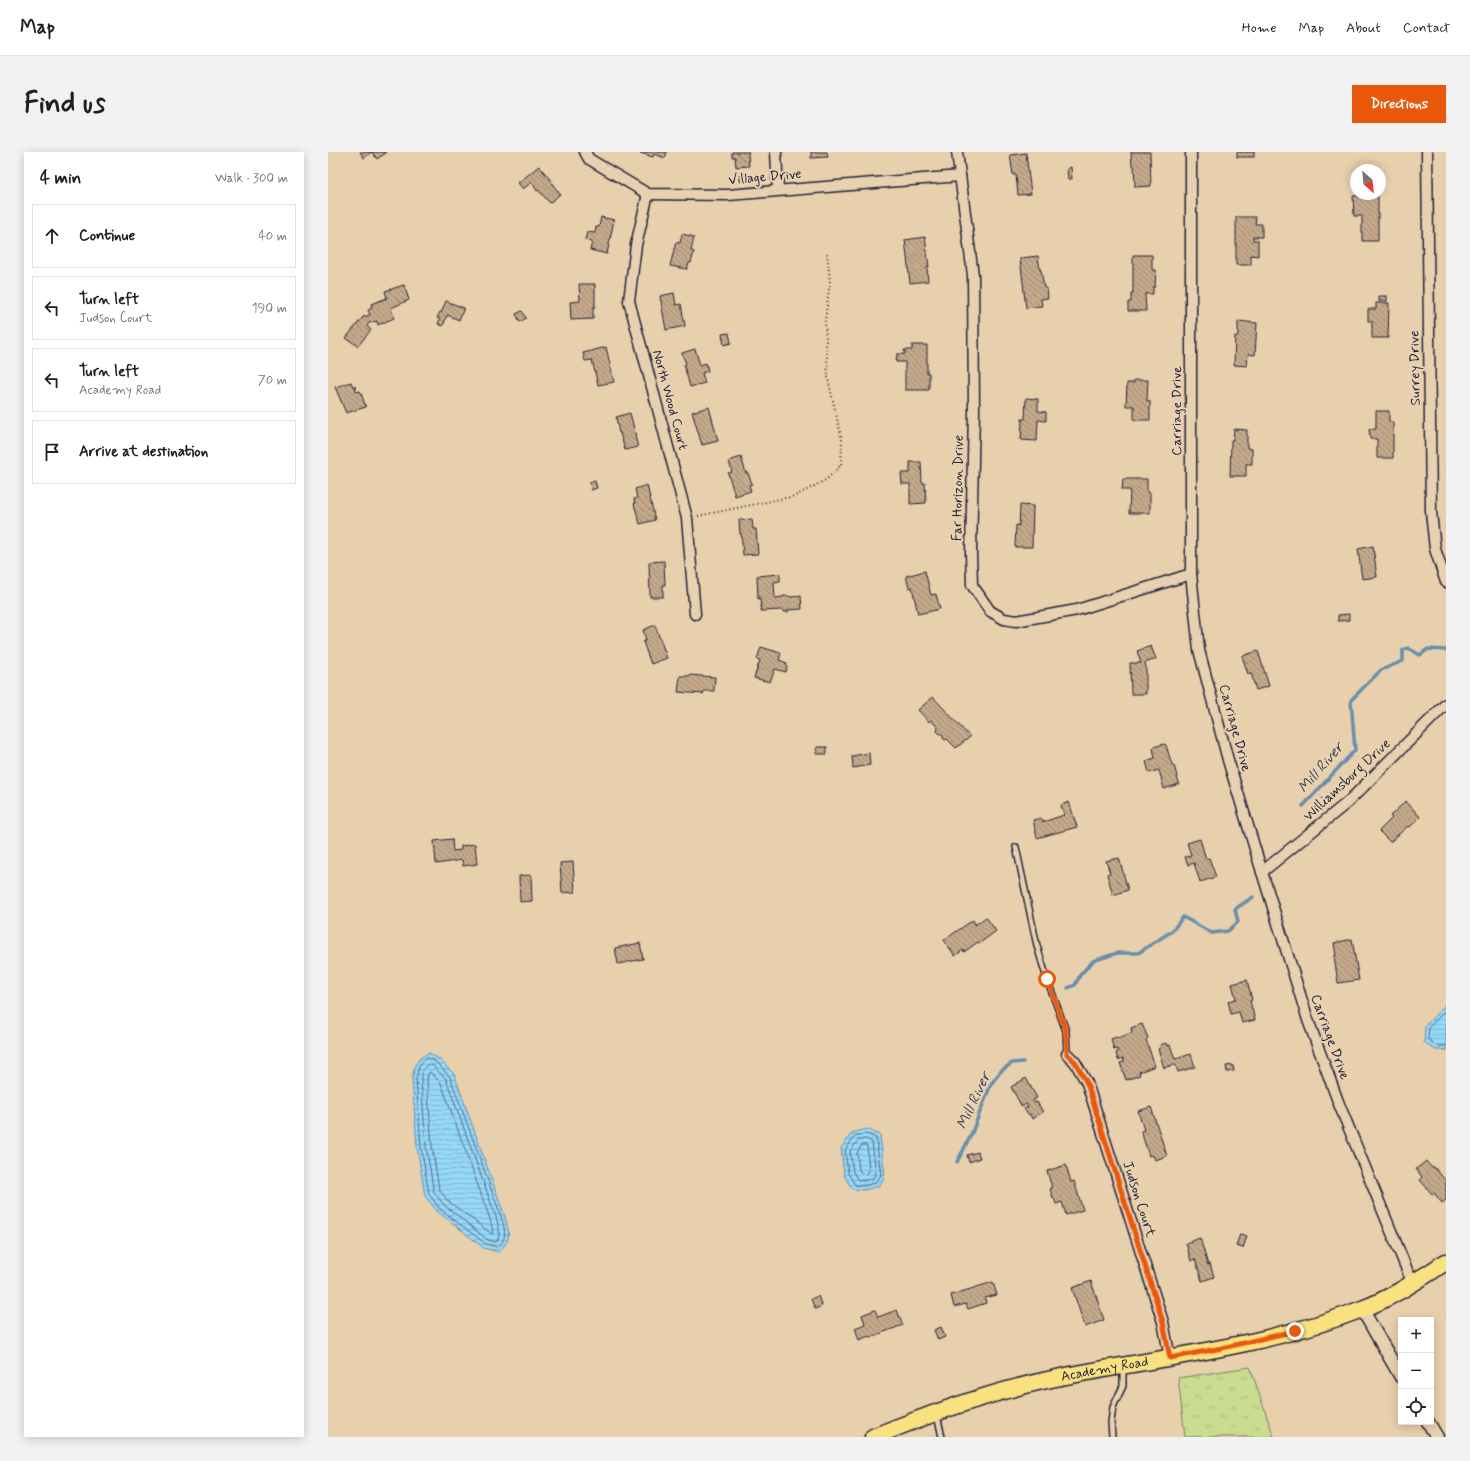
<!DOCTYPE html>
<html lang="en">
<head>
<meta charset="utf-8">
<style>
	body { margin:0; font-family:Mynerve,sans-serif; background:#f2f2f2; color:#202124 }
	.controls { position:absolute; right:12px; bottom:12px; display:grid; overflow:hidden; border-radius:0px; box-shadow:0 2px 10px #0003 }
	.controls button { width:36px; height:36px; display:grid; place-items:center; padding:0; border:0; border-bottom:1px solid #e0e0e0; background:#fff; color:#202124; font:20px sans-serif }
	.compass { position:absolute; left:1022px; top:12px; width:36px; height:36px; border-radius:50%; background:#fff; box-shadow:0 2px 10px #0003; rotate:153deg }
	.stop { position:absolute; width:12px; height:12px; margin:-9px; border:3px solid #ea580c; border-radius:50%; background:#fff }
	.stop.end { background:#ea580c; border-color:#fff; box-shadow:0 1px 4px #0008 }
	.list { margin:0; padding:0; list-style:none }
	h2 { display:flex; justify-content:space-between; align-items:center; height:52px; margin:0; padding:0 16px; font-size:17px }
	h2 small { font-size:13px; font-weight:400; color:#757577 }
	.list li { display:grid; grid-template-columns:26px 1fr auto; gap:12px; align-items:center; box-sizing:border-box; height:64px; margin:0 8px 8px; padding:0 8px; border:1px solid #e0e0e0; border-radius:0px }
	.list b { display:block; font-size:15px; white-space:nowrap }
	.list p { margin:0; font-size:13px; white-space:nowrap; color:#757577 }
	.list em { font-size:13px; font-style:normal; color:#757577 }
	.icon { flex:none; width:22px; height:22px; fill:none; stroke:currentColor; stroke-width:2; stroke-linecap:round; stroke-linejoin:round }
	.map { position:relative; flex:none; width:1118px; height:1285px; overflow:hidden; border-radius:0px }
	header { display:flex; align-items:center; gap:24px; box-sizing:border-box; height:56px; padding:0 20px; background:#fff; border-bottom:1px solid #e0e0e0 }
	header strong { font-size:19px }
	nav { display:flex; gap:22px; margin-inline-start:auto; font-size:14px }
	.intro { display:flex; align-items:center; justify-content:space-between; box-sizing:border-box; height:96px; padding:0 24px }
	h1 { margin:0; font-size:28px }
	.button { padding:10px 18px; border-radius:0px; background:#ea580c; color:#fff; font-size:14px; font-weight:700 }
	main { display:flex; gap:24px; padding:0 24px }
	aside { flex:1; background:#fff; border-radius:0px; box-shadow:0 2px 10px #0003 }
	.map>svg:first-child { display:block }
	.grass { fill:url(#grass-tufts); stroke:#767e65 }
	.water { fill:url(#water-rules); stroke:#688fac }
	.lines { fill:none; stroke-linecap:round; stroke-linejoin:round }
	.shore { stroke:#506b87; stroke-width:1 }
	.stream { stroke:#688fac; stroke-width:3.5 }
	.building { fill:url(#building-back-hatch); stroke:#22223b }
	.service-casing { stroke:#22223b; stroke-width:8 }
	.minor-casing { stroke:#22223b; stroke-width:13 }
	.tertiary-casing { stroke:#22223b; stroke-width:15 }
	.primary-casing { stroke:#22223b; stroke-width:19 }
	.path { stroke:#22223b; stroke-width:2; stroke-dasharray:1 3; stroke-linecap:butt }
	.service { stroke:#e8d1b1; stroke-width:5 }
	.minor { stroke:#e8d1b1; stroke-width:10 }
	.tertiary { stroke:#e8d1b1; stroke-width:12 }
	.primary { stroke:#fae180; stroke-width:16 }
	.route { stroke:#ea580c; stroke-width:5 }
	.labels { text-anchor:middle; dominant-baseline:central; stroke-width:4; stroke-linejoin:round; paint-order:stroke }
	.street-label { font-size:14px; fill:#22223b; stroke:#e8d1b1 }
	.water-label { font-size:15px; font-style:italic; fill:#333d57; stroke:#e8d1b1 }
</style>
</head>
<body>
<header>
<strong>Map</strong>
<nav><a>Home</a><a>Map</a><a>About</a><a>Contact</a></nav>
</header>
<div class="intro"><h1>Find us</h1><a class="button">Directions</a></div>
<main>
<aside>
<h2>4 min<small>Walk · 300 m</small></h2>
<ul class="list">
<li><svg class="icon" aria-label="ahead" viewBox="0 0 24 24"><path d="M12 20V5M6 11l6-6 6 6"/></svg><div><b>Continue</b></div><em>40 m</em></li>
<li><svg class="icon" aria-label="left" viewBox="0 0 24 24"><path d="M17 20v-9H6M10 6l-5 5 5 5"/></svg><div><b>Turn left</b><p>Judson Court</p></div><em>190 m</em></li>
<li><svg class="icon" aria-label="left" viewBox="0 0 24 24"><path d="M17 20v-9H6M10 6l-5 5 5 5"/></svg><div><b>Turn left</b><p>Academy Road</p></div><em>70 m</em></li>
<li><svg class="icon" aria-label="arrive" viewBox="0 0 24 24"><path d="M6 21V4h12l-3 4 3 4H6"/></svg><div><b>Arrive at destination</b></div></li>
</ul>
</aside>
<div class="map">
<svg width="1118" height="1285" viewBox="0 0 1118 1285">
	<defs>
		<pattern id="grass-tufts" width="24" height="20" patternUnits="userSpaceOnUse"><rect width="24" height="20" fill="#cbdb8f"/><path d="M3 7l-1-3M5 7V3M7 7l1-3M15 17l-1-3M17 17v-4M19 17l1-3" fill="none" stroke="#aebc7c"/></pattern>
		<pattern id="water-rules" width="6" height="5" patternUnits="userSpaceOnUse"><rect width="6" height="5" fill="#96d8f8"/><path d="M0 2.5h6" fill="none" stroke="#81b9d6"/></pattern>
		<pattern id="building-back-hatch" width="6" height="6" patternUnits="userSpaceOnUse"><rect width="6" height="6" fill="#c5a98b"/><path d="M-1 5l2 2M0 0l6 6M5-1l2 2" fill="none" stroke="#a08973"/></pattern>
	</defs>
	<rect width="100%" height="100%" fill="#e9d0ad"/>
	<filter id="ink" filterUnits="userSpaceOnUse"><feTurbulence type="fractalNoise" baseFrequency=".025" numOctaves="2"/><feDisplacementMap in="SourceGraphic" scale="8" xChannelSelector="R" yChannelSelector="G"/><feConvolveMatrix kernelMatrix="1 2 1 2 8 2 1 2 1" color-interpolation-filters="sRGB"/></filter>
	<g filter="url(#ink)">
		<polygon class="grass" points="922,1215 946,1285 857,1285 850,1226"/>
		<g class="water">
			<polygon points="1118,852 1118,898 1107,898 1096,890 1097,874"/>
			<path d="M101,901l10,6 15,15 50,140c5,18 9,25 -6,38l-14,-4 -47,-37 -12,-15 -8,-49 -5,-68 3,-14 5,-7z"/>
			<polygon points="539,977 552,983 557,1024 551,1034 536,1038 524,1037 516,1023 513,996 524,981"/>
		</g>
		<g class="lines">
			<g class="shore">
				<polyline points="1118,858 1101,875 1100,887 1108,894 1118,894"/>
				<path d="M100,906l8,4 14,15 51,139c3,12 8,22 -4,31l-11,-3 -46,-35 -11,-15 -8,-47 -5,-68 3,-12 4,-6z"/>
				<path d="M101,912l4,2 13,13 50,138c2,8 6,18 0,25l-8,-2 -44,-35 -10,-13 -8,-46 -5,-67c1,-6 2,-13 8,-15z"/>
				<polygon points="102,920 113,931 162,1067 165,1079 164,1082 120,1049 111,1037 104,994 99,928 100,922"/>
				<polygon points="538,982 548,986 553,1023 548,1030 536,1034 527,1033 520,1021 517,998 527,984"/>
				<polygon points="538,987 544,990 548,1021 545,1026 536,1029 530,1028 525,1020 522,999 530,989"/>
				<polygon points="537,993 539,994 541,1020 535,1023 531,1018 529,1001 533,994"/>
			</g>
			<g class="stream">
				<polyline points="975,654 1027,598 1023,548 1053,518 1075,509 1075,498 1080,496 1092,503 1100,497 1118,498"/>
				<polyline points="740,836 747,833 752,823 765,809 789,801 810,801 844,779 855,765 884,781 900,779 910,770 907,757 925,745"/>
				<polyline points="629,1010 643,983 663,932 673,919 684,911 695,910"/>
			</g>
		</g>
		<g class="building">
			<polygon points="32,0 57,0 58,1 49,7 44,0 36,6"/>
			<polygon points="309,0 339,0 337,6 326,2 325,5"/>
			<polygon points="404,0 421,0 420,2 421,14 408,15 407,5 404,5"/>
			<polygon points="483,0 499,0 500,5 483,6"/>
			<polygon points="803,0 822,0 823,34 807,35 806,13 804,13"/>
			<rect x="909" y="0" width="17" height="5"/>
			<polygon points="698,1 703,42 690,43 688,23 685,23 682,3"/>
			<polygon points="211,14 225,31 225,33 232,42 222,51 210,38 209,39 204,30 195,37 190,31"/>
			<polygon points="743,15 744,27 740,27 739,17"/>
			<polygon points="1050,43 1050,89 1034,89 1034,64 1026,64 1025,44"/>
			<polygon points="273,65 286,68 279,102 262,98 264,90 257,88 259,80 267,81 268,75 271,75"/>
			<polygon points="908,65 928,65 927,72 934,72 934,85 925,85 925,88 930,88 930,104 923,103 923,113 908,113"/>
			<polygon points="354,82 366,85 363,99 366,100 363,111 361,111 359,117 342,114 348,90 352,91"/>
			<polygon points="597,85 601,115 599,115 600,129 582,131 577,88"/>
			<polygon points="805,103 824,103 824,118 828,118 827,135 825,135 825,142 817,142 818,159 800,159 800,150 803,150 803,141 805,141"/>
			<polygon points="710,104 712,118 713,118 716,136 719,136 720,146 713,147 714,154 698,156 692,106"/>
			<polygon points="251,132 267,132 267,155 265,155 265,167 243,168 242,150 252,149"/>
			<polygon points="76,133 81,148 63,156 66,166 50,173 49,169 41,171 39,174 43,178 30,194 18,186 35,165 42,163 40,158 44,156 43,152 59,146 57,139"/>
			<polygon points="346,141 348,153 353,152 357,174 338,178 332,144"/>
			<rect x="1051" y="144" width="8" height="5"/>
			<polygon points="118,149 136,156 131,168 119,163 115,174 110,172 112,167 109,166 112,160 113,161"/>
			<polygon points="1048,151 1061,151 1060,186 1044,186 1044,169 1040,169 1040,157 1048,157"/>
			<polygon points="194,159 198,166 192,170 188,162"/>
			<polygon points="910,169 929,171 927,203 920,202 919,214 906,213 907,184 910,184"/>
			<polygon points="401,181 403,191 396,193 394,182"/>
			<polygon points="584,193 599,193 599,221 601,221 601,238 577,238 577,210 568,210 569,202 577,202 576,198 584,198"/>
			<polygon points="278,195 286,230 270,233 264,208 257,209 255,201"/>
			<polygon points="367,197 372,213 378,211 380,219 374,221 377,231 362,235 356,213 358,212 354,201"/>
			<polygon points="806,228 820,228 819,249 822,249 822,268 806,268 806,254 798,254 799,231 806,231"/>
			<polygon points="23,230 25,235 27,234 28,240 32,239 38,255 18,261 7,235"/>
			<polygon points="698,246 710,247 710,259 718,260 718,269 710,268 709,289 693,288 694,267 697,267"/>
			<polygon points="381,255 390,289 374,293 364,260"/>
			<polygon points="1048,259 1061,259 1061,270 1065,270 1065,306 1049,306 1049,287 1042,287 1041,277 1048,277"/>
			<polygon points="302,261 308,284 307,284 310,295 297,298 292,281 291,281 288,265"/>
			<polygon points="906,277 919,278 919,296 924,297 924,312 918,312 918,324 902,324 903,288 905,288"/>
			<polygon points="413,305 418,321 420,321 424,332 421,333 423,339 407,344 400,321 404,320 401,309"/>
			<polygon points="582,310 593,310 594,331 597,331 598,351 582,352 582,332 574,332 573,321 582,321"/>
			<polygon points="795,327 819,327 819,341 822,341 822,361 801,361 802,338 794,338"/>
			<polygon points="267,329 269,336 263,338 262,330"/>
			<polygon points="319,333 327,368 312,372 306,352 307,352 306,347 309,346 307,337"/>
			<polygon points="692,353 705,354 704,395 687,395 688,373 691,374"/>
			<polygon points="424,367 425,377 428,377 430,402 415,403 413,381 412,382 411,368"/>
			<polygon points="1045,394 1049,425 1034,427 1030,397"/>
			<polygon points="336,409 337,433 335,433 335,445 322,445 321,410"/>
			<polygon points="597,419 603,443 608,442 612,457 590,462 584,435 581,436 578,424"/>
			<polygon points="452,422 452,429 446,430 447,446 455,445 455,444 461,444 462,445 473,444 474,457 460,458 460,460 456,460 454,458 433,459 432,446 430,447 429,424"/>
			<polygon points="1021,462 1021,468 1010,469 1010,463"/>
			<polygon points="327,473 339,506 323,512 315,490 318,488 315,478"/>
			<polygon points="823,494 828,507 817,511 818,515 818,542 803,542 802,511 813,511 809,499"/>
			<polygon points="433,495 453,501 451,508 459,511 458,513 459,514 458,520 447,517 442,530 426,526 432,508 429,507"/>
			<polygon points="930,499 941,534 928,538 923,521 920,522 914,504"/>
			<polygon points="361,523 387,525 386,539 376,539 375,542 350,540 352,524 361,524"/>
			<polygon points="605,545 642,585 628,596 619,587 617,588 614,585 616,584 614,582 612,582 609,579 610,576 603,568 601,570 590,558"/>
			<polygon points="836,592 838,593 844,613 846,613 851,632 836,637 831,618 821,621 818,609 827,606 825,596 826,595"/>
			<polygon points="489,595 499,595 499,602 488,602"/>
			<polygon points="541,601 542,613 525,616 524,604"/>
			<polygon points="1078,649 1092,665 1082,675 1080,674 1062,690 1051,679 1064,666 1062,664"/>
			<polygon points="741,650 749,675 709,686 705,668 713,666 715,670 736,663 733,653"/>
			<polygon points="124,687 125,699 133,698 133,694 147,692 149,712 135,714 134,708 108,712 106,689"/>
			<polygon points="872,687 878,707 881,706 888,725 872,730 866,711 860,713 857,705 863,703 859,691"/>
			<polygon points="791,706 800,738 785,743 779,722 782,721 778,709"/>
			<polygon points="245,710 247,740 234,741 232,711"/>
			<polygon points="203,723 204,749 192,750 191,724"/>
			<polygon points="658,765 668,779 652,791 650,790 636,800 635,798 627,804 616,788 645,768 647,771 647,773"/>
			<polygon points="1024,787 1031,828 1010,831 1006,804 1008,804 1006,791"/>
			<polygon points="312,791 315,807 290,812 287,796"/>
			<polygon points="919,828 924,848 922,849 927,868 915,871 914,871 911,860 903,862 900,849 908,847 904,832"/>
			<polygon points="814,872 820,886 818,888 827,914 811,920 812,923 798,928 792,911 796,910 795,906 790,908 788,901 790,900 789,897 786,898 783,887 789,885 790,886 803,881 804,881 803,876"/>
			<polygon points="838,891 839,894 842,893 847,907 863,902 867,915 850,920 847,912 836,916 830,897 833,895 832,893"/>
			<polygon points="905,913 906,919 899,920 898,914"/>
			<polygon points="698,926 709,946 705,948 707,951 709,950 715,960 704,967 702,962 700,963 696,957 700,955 698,952 694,955 683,935"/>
			<polygon points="823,955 839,1004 827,1008 825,1003 821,1004 813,979 816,978 810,959"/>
			<polygon points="650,1000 652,1006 641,1010 639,1003"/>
			<polygon points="1098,1009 1104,1016 1106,1015 1118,1029 1118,1048 1114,1051 1106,1041 1104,1042 1092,1028 1094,1025 1088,1017"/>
			<polygon points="738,1013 743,1030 746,1029 755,1058 738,1063 734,1050 728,1052 726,1046 725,1046 722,1037 724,1036 719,1019"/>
			<polygon points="912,1082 919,1084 915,1096 908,1094"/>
			<polygon points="872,1086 880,1113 882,1112 886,1125 874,1129 867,1107 863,1109 858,1091"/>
			<polygon points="763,1129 776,1168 757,1175 744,1136"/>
			<polygon points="665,1130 669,1143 657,1146 658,1151 640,1157 638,1152 626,1155 623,1143"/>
			<polygon points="490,1144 494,1154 487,1157 483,1147"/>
			<polygon points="547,1158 550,1165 569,1158 575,1173 543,1185 541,1184 531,1188 527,1176 537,1172 534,1163"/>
			<polygon points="613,1175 617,1185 610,1188 606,1178"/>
		</g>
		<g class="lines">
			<g class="service-casing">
				<g id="service">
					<polyline points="688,695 709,794 719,827 738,879 739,902"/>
					<polyline points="609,1263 614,1285"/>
					<polyline points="784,1285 783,1270 785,1255 795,1234 795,1215"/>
				</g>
			</g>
			<g class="minor-casing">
				<g id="minor">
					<polyline points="257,0 261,7 320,42 400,43 632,24"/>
					<polyline points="448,0 450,38"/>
					<polyline points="629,0 645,123 646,259 643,401 644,433 662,459 676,467 688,469 749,458 863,422"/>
					<polyline points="863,0 863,422 871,498 900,608 934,720 980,868 1011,952 1084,1130"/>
					<polyline points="1099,0 1103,360 1107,397 1118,430"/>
					<polyline points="320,42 308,93 301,149 359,366 367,462"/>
					<polyline points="934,720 1020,650 1118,552"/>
					<polyline points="739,902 747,910 759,931 835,1170 842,1206"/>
				</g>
			</g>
			<g class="tertiary-casing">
				<g id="tertiary">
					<polyline points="1034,1157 1073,1225"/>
					<polyline points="1100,1270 1109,1285"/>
				</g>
			</g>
			<g class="primary-casing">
				<g id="primary">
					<path id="s1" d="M545,1285c61,-25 123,-47 188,-60 101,-20 204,-30 301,-68 30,-11 57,-30 84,-47"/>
				</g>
			</g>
			<polyline class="path" points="370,364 467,344 498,328 513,313 514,288 500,227 497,169 502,129 499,101"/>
			<use href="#service" class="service"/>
			<use href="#minor" class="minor"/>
			<use href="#tertiary" class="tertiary"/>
			<use href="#primary" class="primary"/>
		</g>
	</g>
	<g class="lines" filter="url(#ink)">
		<polyline class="route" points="719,827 738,879 739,902 747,910 759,931 835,1170 842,1206 894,1196 967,1179"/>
	</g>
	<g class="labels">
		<g class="street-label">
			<text transform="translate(437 25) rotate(-5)">Village Drive</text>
			<text transform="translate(1087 216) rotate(-91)">Surrey Drive</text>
			<text transform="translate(342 248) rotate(75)">North Wood Court</text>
			<text transform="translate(849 259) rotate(-90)">Carriage Drive</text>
			<text transform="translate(630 336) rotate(-89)">Far Horizon Drive</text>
			<text transform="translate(907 576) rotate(75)">Carriage Drive</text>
			<text transform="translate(1019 628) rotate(-43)">Williamsburg Drive</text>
			<text transform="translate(1002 885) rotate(70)">Carriage Drive</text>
			<text transform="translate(811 1047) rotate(72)">Judson Court</text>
			<text stroke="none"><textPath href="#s1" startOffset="242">Academy Road</textPath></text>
		</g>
		<g class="water-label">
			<text transform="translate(993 616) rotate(-49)">Mill River</text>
			<text transform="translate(646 949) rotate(-65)">Mill River</text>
		</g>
	</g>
</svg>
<div class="controls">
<button>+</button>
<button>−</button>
<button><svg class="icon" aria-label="locate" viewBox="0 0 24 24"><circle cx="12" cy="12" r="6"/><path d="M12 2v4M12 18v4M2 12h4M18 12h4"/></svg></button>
</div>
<svg class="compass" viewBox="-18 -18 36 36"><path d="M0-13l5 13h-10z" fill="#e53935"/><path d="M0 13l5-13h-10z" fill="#757577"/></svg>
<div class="stop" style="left:719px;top:827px"></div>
<div class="stop end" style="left:967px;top:1179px"></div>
</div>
</main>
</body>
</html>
